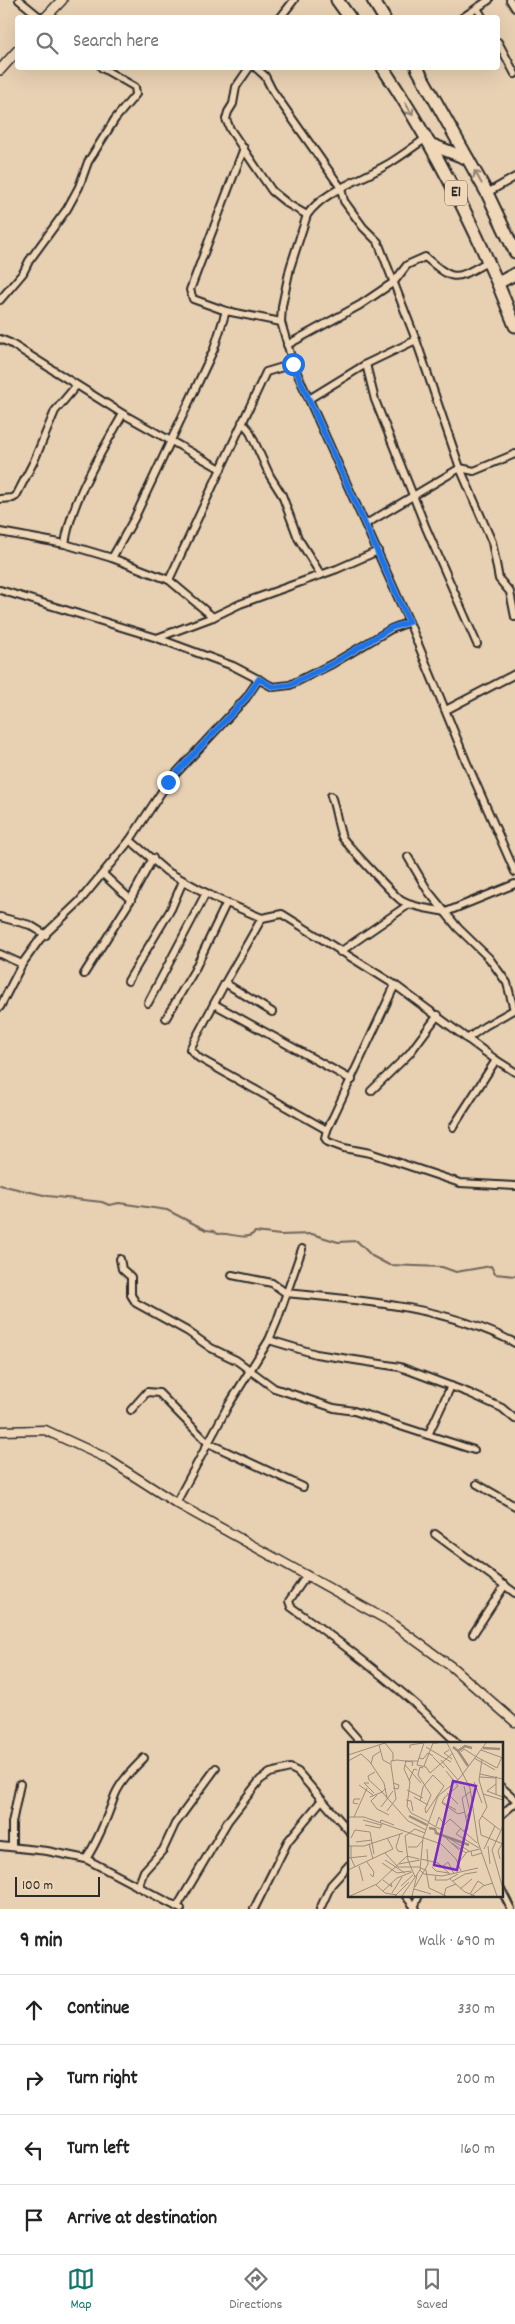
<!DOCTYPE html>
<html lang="en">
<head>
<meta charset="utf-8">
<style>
	body { margin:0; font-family:Dekko,sans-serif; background:#f6f6f6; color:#222 }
	.scale { position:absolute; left:15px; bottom:12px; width:85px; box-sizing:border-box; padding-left:5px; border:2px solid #2b2b2b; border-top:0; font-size:14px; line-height:18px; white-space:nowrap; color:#2b2b2b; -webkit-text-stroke:4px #f0d7b8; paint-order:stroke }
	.stop { position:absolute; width:15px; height:15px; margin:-11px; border:4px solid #1a73e8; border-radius:50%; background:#fff }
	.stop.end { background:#1a73e8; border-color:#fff; box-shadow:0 1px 5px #0008 }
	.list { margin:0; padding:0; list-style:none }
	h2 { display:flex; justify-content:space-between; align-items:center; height:65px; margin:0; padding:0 20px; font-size:21px }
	h2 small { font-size:16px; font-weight:400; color:#767676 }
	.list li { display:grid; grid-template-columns:32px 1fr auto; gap:15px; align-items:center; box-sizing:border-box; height:70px; padding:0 20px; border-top:1px solid #e0e0e0 }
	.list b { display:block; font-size:19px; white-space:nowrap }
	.list em { font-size:16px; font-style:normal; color:#767676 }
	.icon { flex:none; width:28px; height:28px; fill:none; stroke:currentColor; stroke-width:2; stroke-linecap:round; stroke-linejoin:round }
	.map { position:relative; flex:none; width:515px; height:1909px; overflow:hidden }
	.search { position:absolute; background:#fff; box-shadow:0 5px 20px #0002; left:15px; right:15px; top:15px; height:55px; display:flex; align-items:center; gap:12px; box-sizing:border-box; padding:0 18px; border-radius:5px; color:#767676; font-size:19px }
	.sheet { height:345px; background:#fff }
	nav { display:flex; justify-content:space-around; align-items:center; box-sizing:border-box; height:70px; border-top:1px solid #e0e0e0; background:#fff; font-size:14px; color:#767676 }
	nav a { display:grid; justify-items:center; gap:2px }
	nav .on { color:#0f766e }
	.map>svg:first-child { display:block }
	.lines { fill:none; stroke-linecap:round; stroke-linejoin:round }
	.stream { stroke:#6f665c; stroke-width:2 }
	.minor-casing { stroke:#2b2b2b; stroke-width:10 }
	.tertiary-casing { stroke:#2b2b2b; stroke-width:11 }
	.secondary-casing { stroke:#2b2b2b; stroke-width:12 }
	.motorway-casing { stroke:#2b2b2b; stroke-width:15 }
	.minor { stroke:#f0d7b8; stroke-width:6 }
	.tertiary { stroke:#f0d7b8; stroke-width:8 }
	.secondary { stroke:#f0d7b8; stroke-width:9 }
	.motorway { stroke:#f0d7b8; stroke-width:11 }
	.oneway { stroke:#8e8172 }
	.route { stroke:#1a73e8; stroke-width:6 }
	.labels { text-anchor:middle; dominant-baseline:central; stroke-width:5; stroke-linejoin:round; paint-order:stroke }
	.shield { fill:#f0d7b8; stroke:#665f55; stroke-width:1 }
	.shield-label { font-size:15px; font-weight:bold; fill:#2b2b2b }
	.inset-river { fill:none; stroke:#9d8e7d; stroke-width:2.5 }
	.inset-road { fill:none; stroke:#9c8e7c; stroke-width:1 }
	.view { fill:#7b2cbf; fill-opacity:0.15; stroke:#7b2cbf; stroke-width:2.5 }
	.inset-edge { fill:none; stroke:#2b2b2b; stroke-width:2.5 }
</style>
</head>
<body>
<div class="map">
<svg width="515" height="1909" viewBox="0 0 515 1909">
	<rect width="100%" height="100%" fill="#e8d0b2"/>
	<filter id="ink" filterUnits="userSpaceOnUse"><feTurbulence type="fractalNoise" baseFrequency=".02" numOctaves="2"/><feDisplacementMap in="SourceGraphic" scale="10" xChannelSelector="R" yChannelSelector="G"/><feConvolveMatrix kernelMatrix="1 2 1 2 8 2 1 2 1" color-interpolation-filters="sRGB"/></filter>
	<g filter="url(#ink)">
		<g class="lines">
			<path class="stream" d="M0,1185l48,11 54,6 7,3 10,-2 48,7 39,20 8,1 4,3c12,-2 28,8 37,-2l25,3 32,-1 26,8 19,-1 15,15 17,9 53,2 14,5 35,-6 4,8 20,2"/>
			<g class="minor-casing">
				<g id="minor">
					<polyline points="19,0 41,18"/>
					<polyline points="510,0 515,8"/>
					<polyline points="477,8 483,18"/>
					<polyline points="280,18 294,0"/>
					<polyline points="462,18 489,0"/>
					<polyline points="498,42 515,74"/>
					<polyline points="249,68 236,87 233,104 228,112 226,119 230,129 272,191 288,204 307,215"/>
					<polyline points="256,68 265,76 272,90 341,188 344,201 363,227 378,242 416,340 460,468 492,542 499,579 510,592 515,617"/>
					<path d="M426,138c-14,10 -28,21 -43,29 -25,14 -59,24 -76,48l-17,53 -8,38 -1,16 12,42 116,258 57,139 49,111"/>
					<polyline points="244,148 190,290 193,299 226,311 281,322"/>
					<polyline points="487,193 515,177"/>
					<polyline points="0,300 23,273 29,261 67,209 79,187 88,162 115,119 136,94 135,87 102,68"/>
					<polyline points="0,339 10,343 123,414 221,469"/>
					<path d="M287,345l73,-40 34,-23 13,-17 18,-8c31,26 29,23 64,4"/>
					<polyline points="366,364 375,400 426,528 477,644"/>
					<polyline points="309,399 366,364 416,340"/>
					<polyline points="242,422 249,430 270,476 282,495 298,538 321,575"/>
					<polyline points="0,499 13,498 16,496 34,461 55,411 76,386"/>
					<polyline points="366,524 460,468 474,471 515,454"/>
					<polyline points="0,532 65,544 112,558 169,580 213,617"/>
					<path d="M65,544c7,-46 35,-89 58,-130"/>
					<polyline points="112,558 134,519 214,349 226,311"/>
					<polyline points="169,580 266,372 293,364"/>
					<polyline points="0,590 157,638 233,666 273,687 290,685 332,664 391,629 409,622"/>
					<polyline points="157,638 213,617 240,604 337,569 378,551"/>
					<polyline points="446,710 515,674"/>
					<path d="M331,796c5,13 6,28 11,41 2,4 55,62 60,64 12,7 30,8 44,11l69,-28"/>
					<polyline points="130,840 168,782 246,698 259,679"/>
					<polyline points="408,857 428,891 458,928 489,958 507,983 514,1010"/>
					<polyline points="103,874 131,900"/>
					<polyline points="0,917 30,925 46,935"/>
					<polyline points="262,918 225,983 190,1049 199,1058 327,1130"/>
					<polyline points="340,952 408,905"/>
					<polyline points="0,954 22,964"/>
					<polyline points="84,974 127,906 153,858"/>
					<polyline points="128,981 171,909 183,881"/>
					<polyline points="225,983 272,1012"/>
					<polyline points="395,985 327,1130 325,1138 328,1142 344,1148 370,1153 460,1183 515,1186"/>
					<polyline points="148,1003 206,893"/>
					<polyline points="214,1004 352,1080"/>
					<polyline points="0,1007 22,964 40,939 79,902 130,840 166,871 215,898 262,918 282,914 395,985 496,1060 515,1072"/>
					<polyline points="166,1018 194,971 226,904"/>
					<polyline points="467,1039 485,1026 515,1009"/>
					<polyline points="371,1091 409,1054 438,1015"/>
					<polyline points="453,1127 496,1060"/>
					<polyline points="120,1259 122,1269 131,1277 131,1295 136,1303 187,1331 211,1348 236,1360 274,1388 334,1408 354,1411 474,1450"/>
					<path d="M232,1275l40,8 14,10c77,7 161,14 229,50"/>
					<polyline points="269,1340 316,1354 400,1367 469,1393 502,1408 515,1419"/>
					<polyline points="131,1410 147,1392 159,1393 208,1443 303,1487"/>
					<polyline points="428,1435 451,1386"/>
					<polyline points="477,1484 515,1506"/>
					<polyline points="176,1503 228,1406 269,1340 277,1321 302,1249"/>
					<polyline points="435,1534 515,1593"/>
					<path d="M307,1575l-18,26 2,6c58,41 115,85 166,136"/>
					<polyline points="473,1634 505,1585"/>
					<polyline points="345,1725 361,1743"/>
					<polyline points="501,1787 515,1799"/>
					<polyline points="501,1815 515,1803"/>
					<polyline points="0,1846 47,1851 86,1859 181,1909"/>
					<polyline points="12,1846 12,1823 20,1784"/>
					<path d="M86,1859c13,-20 21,-41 29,-64 6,-14 18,-26 29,-37"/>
					<polyline points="138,1887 144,1871 163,1850 175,1824 216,1768"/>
					<polyline points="501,1889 511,1909"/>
					<polyline points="405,1895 416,1909"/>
					<polyline points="177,1907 228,1821 260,1780 270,1773 290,1768 298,1772 349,1831"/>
					<polyline points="414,1908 419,1895"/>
					<polyline points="254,1909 288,1841 321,1801"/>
					<polyline points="320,1909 331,1885 349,1865"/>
				</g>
			</g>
			<g class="tertiary-casing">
				<polyline id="tertiary" points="0,1431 45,1430 104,1457 176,1503 387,1620 452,1667 515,1722"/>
			</g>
			<g class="secondary-casing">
				<g id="secondary">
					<polyline points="45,18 62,0"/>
					<polyline points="0,70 18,50"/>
				</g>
			</g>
			<g class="motorway-casing">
				<g id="motorway">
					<polyline points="337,0 350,18"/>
					<polyline points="373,0 384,18"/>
					<path d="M383,68c53,80 97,168 132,258"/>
					<polyline points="417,68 487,193 515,252"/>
					<polyline points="430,144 468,159"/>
					<polyline points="498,283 515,274"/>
				</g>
			</g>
			<use href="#minor" class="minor"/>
			<use href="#tertiary" class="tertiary"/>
			<use href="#secondary" class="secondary"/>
			<use href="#motorway" class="motorway"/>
		</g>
		<defs><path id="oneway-shaft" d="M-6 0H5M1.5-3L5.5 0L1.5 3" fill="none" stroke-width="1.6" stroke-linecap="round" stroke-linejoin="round" transform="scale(1.25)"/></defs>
		<g class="oneway">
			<use href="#oneway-shaft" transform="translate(409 109) rotate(60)"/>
			<use href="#oneway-shaft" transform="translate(478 177) rotate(-119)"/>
		</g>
	</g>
	<g class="lines" filter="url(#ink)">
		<polyline class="route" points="168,782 246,698 259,679 273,687 290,685 332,664 391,628 409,622 293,364"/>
	</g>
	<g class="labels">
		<rect class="shield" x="445" y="180.5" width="22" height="25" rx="4"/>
		<g class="shield-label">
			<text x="456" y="193">E1</text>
		</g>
	</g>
	<g transform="translate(348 1742)">
		<rect width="155" height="155" fill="#e8d0b2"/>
		<path class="inset-river" d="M105,5l5,4 7,-5 7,2M135,6l17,1M110,9l10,15M61,74l18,9M81,86l6,1 1,4 33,12"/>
		<path class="inset-road" d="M37,1l8,10v8M99,1l23,45 8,54 19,54M31,3l4,15 7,4M78,5l25,15M62,6v-3l13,-2M101,8l-5,3 8,6M133,8l22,8M113,10l3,-3 11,7M0,13l37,-12M127,14l22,12 5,-11M85,15l11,11M71,16l4,1 5,-6 5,3M126,16l21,12M93,18l17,20M0,19l13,-7 9,8 14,21 3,15M57,19h13l-1,4 9,2 4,6 23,-20M58,19l-2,8 6,13 -3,24 4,7 18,9M70,19l6,-18M23,22l2,-8 8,-5M43,23v-4l6,-1 16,2 -1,4M57,23l16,18M76,24l9,-23h5M75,26l-3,-1 -2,8 13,20 -6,14 1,4M27,30l-7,4 1,4 13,12 4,-4M132,32l23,5M85,33l11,11M148,34v19M132,35l16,1M61,39l5,-12 3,1M126,40l8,21M21,41h-5l10,10M148,42l-9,7 16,6M11,43l14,10M116,44l6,26 -4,5M45,46l5,1 1,-4 -6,-2M59,48l16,8M99,51l11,11M135,52l20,6M29,53l-6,6 6,8 12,6M22,55l12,-5 26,29 18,9M66,55l14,8M96,56l14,-12 -12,-15M96,56l-2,5 16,11 7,-2M58,58l5,1 2,10M72,59l3,-14 10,-12M94,60l14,8M10,62l-5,-1 1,-4h6M33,65l12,-16M39,69l9,-12 -5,-34M78,71l18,-27M134,74l18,14M0,75h16l77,27 15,15 5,12M6,75l13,-29M15,78l18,5M32,81l1,-3 13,5M81,81l11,6 10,-10 27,24M17,83l15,3 2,-4M88,84l3,-9 5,7M155,84l-11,24 11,39M113,86l-5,6 23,14M115,89l5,-2 -6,-31 9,-7M52,92l-4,13 2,4 5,1M133,93l-2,-14 8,-14 -8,-27 3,-21M133,93l22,9M3,96l4,-8 15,2 4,22M98,96l13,12M102,97l19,12M8,100l16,-2M104,101l14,10M21,102l4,15M0,104h16l39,-13M3,104v12l4,9M140,104l2,18M60,105h9l6,-7M136,107l11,-23M123,109l1,5 10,-3M37,111l13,14h22M0,116l19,-2M73,117l17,4 12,11M152,117l-2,-8 4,-7M37,118l20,13M19,120l7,10 -1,5 -3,-3M111,120l8,-10 13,-3M34,121l15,10 14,-2M51,122l21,-4M11,124l4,15M84,125l4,4 13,2M94,125l6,-5 6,12M72,126l6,2 3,18 17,8M0,128l45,-21 -6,-11M72,128l4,4 18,2 36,-8M88,134l-1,4h12l11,-6M67,135l-7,-17 -3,-24 10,-7 10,4M102,137l15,13 10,4M35,138l9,7 -1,-4M105,139l12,-7 12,-2M28,143l9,8 12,2M53,144l12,-11M67,145l13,-23 -1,-15M66,147l17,5M112,147l12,-10M35,149l14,-13 15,-6M44,151l10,-16M122,152l8,-13 6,4M2,154l27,-12 30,-28 12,3M47,154l14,-14M54,154l18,-26 3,-32 15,-42 21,-17 27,-36M64,154l5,-21M96,154l2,-8 10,-4M123,154l12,-10 10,-3"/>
		<path class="view" d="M105,39l23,5 -19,84 -23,-5z"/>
		<rect width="155" height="155" class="inset-edge"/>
	</g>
</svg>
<div class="scale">100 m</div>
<div class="stop" style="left:293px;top:364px"></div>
<div class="stop end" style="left:168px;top:782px"></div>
<div class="search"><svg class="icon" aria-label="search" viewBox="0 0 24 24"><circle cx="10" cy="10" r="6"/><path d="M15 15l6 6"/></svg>Search here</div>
</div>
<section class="sheet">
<h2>9 min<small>Walk · 690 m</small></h2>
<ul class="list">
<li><svg class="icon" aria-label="ahead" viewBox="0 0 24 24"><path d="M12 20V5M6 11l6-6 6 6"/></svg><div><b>Continue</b></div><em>330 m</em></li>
<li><svg class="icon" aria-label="right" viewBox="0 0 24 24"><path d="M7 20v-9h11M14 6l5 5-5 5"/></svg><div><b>Turn right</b></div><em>200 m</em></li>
<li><svg class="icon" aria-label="left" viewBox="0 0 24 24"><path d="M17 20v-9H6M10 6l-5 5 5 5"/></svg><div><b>Turn left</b></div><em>160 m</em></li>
<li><svg class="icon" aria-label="arrive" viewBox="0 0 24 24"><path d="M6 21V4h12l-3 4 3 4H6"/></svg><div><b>Arrive at destination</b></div></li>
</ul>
</section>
<nav>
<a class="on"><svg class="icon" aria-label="map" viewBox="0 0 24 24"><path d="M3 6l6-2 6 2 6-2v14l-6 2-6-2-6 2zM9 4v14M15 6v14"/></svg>Map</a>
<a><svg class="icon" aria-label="directions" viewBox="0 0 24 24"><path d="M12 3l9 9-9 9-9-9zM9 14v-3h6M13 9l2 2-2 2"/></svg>Directions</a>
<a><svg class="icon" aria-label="saved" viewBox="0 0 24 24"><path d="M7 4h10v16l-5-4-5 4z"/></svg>Saved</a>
</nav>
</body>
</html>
